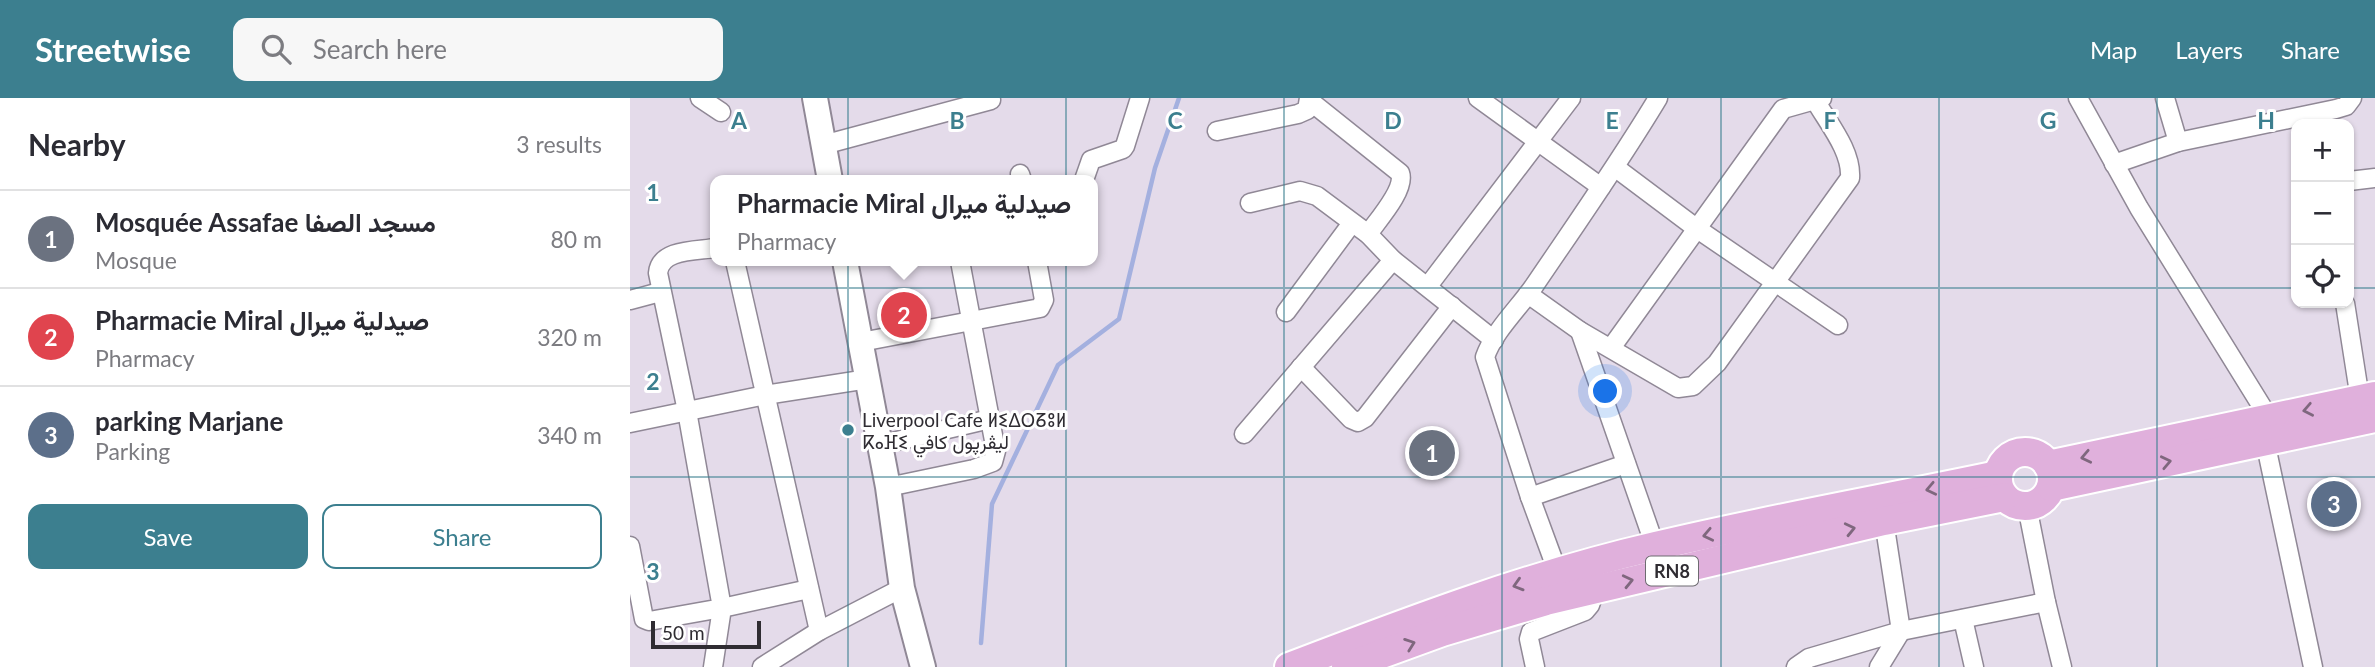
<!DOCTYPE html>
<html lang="en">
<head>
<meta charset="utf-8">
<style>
	body { margin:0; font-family:Lato,Vazirmatn,"Noto Sans Tifinagh",sans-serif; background:#f7f7f7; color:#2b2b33 }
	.controls { position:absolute; right:21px; top:21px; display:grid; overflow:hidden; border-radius:14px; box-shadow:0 2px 5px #0004 }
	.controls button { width:63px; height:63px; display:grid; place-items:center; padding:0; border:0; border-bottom:2px solid #e1e1e2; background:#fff; color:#2b2b33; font:35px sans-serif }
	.scale { position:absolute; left:21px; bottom:18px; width:110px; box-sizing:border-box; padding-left:7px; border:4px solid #2f2c32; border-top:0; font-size:19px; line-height:24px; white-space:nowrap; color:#2f2c32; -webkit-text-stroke:5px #fff; paint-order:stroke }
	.you { position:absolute; left:976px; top:294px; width:24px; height:24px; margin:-18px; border:5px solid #fff; border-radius:50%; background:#1a73e8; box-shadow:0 0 0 10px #1a73e833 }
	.badge { display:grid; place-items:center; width:46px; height:46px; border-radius:50%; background:#3c7f8f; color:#fff; font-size:23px; font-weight:700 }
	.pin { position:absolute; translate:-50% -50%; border:4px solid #fff; box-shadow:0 2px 7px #0006 }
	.popup { position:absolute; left:80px; top:77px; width:388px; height:91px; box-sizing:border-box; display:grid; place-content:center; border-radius:14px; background:#fff; filter:drop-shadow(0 2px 5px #0005); font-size:23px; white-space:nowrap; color:#7c7c81 }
	.popup b { font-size:26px; color:#2b2b33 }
	.popup::after { content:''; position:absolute; left:50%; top:100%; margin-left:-14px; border:14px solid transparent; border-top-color:#fff }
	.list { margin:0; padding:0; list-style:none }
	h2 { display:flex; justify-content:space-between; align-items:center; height:91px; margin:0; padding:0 28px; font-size:30px }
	h2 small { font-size:23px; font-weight:400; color:#7c7c81 }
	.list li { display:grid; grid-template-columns:46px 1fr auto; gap:21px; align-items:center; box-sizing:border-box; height:98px; padding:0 28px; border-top:2px solid #e1e1e2 }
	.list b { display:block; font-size:26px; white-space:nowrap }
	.list p { margin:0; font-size:23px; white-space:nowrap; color:#7c7c81 }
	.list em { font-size:23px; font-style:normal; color:#7c7c81 }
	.actions { display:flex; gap:14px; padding:21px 28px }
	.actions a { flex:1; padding:16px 0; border:2px solid #3c7f8f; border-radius:14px; text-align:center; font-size:24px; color:#3c7f8f }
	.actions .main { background:#3c7f8f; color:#fff }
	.icon { flex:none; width:38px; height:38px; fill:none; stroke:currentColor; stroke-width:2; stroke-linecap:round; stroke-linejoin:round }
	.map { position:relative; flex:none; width:1745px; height:569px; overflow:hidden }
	header { display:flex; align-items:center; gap:42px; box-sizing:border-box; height:98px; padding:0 35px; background:#3c7f8f; color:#fff }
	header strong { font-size:33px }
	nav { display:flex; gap:38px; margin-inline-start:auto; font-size:24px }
	.search { width:490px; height:63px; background:#f7f7f7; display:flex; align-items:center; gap:18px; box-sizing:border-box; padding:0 24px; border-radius:14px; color:#7c7c81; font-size:26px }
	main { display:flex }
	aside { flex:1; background:#fff }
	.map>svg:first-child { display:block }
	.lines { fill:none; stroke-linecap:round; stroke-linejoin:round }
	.stream { stroke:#a4b0df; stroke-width:4.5 }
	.street-casing { stroke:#908896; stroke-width:21 }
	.secondary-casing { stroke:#908896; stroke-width:28 }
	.primary-casing { stroke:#fff; stroke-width:32 }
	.street { stroke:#fff; stroke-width:18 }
	.secondary { stroke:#fff; stroke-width:24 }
	.primary { stroke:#e0b0dc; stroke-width:28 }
	.oneway { stroke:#7f677e }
	.grid { fill:none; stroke:#3c7f8f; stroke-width:2; stroke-opacity:0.55 }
	.poi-dot { fill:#3c7f8f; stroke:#fff; stroke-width:2.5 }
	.labels { text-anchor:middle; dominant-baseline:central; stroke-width:6; stroke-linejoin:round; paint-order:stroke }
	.shield { fill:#fff; stroke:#6d6b70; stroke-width:2 }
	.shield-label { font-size:18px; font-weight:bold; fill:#2f2c32 }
	.poi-label { font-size:19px; fill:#2f2c32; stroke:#fff; text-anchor:start }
	.grid-label { font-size:23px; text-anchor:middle; font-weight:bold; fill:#3c7f8f; stroke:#fff; stroke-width:6; stroke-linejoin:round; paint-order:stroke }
</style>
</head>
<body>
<header>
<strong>Streetwise</strong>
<div class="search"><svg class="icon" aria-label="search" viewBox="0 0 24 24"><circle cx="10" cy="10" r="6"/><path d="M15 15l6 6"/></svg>Search here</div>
<nav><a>Map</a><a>Layers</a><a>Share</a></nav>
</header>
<main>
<aside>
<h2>Nearby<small>3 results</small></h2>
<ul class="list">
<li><span class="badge" style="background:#6b7280">1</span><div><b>Mosquée Assafae مسجد الصفا</b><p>Mosque</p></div><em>80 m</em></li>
<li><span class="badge" style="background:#e0444e">2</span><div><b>Pharmacie Miral صيدلية ميرال</b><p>Pharmacy</p></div><em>320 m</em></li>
<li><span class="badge" style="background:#5c6f8a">3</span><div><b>parking Marjane</b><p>Parking</p></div><em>340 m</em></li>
</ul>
<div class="actions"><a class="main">Save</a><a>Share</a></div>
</aside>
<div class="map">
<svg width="1745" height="569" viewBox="0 0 1745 569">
	<rect width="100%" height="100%" fill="#e4dbea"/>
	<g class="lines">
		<polyline class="stream" points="351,545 362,406 428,267 489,221 525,70 549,0"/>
		<g class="street-casing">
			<g id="street">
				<polyline points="70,0 91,14"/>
				<polyline points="848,0 971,89"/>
				<polyline points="1448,0 1509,110 1639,320"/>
				<polyline points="1535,0 1548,44"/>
				<path d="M680,3l90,72c6,16 -22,47 -32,61"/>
				<polyline points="587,33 668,16 677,12 679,0"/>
				<polyline points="193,47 361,2"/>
				<polyline points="1484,66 1548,44 1706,11 1716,8 1722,0"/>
				<polyline points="986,70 1066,130 1208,227"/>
				<polyline points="390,76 392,82"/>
				<polyline points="454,82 461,62 493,51 495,48 510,0"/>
				<polyline points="1719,83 1745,80"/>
				<polyline points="620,105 670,93 687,98 738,136 763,162 864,242"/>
				<polyline points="105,163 189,533"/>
				<polyline points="798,188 941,0"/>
				<path d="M898,196l52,37 98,57 15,-2 24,-23 133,-185c2,-27 -22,-55 -35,-78"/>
				<polyline points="0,202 30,194"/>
				<polyline points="1715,205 1730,301"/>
				<polyline points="656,214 722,125"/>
				<polyline points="950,233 1025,448"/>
				<polyline points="231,244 410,210 414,202 407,163"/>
				<polyline points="981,250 1153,11 1192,0"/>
				<polyline points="671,269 721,321 728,324 735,320 822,208"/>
				<polyline points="0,325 135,297 238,281"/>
				<polyline points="614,336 763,162"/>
				<polyline points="1635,343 1683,569"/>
				<polyline points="250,347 360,321"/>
				<polyline points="258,389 344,371 363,364 366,353 330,163"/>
				<polyline points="900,399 996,366"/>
				<polyline points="1397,408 1416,504 1432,569"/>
				<path d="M0,448l14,73 5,2 73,-13 -35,-197 -29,-138c2,-24 38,-22 57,-25"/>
				<path d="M928,475l-28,-76 -45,-140c9,-26 33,-48 49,-71 42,-62 85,-123 124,-188"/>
				<polyline points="1333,521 1344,569"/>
				<polyline points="83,569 92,510 179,491"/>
				<polyline points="132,569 189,533 272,490"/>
				<polyline points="905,569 899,541 901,534 955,513 960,507 966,490"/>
				<polyline points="1166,569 1179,560 1271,533 1416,504"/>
				<polyline points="1249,569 1271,533 1254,423"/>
			</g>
		</g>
		<g class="secondary-casing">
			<g id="secondary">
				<polyline points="185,0 200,82"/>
				<polyline points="215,163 258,389 272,490 293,569"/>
			</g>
		</g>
		<g class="primary-casing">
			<g id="primary">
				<circle cx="1395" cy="381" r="27"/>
				<polyline points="1418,367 1745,298"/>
				<polyline points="1421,389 1745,320"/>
				<path d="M659,569c120,-46 241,-92 367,-121 113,-27 228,-47 342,-71"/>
				<polyline points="716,569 812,534 916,503 1254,423 1374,399"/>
			</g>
		</g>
		<use href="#street" class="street"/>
		<use href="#secondary" class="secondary"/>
		<use href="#primary" class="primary"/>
	</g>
	<defs><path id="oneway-chevron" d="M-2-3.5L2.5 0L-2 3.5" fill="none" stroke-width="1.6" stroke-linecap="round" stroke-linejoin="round" transform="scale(1.75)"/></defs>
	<g class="oneway">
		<use href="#oneway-chevron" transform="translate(1678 312) rotate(169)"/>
		<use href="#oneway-chevron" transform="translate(1456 359) rotate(168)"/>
		<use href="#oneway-chevron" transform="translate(1536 364) rotate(-12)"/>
		<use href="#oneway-chevron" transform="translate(1301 391) rotate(168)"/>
		<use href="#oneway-chevron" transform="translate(1220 431) rotate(-13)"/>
		<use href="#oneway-chevron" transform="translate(1078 437) rotate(168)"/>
		<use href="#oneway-chevron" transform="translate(998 483) rotate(-13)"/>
		<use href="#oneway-chevron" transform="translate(888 487) rotate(163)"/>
		<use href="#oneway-chevron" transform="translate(780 546) rotate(-20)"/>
	</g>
	<path class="grid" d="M218,0v569M436,0v569M654,0v569M872,0v569M1091,0v569M1309,0v569M1527,0v569M0,190h1666M1719,190h26M0,379h1745"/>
	<circle class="poi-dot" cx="218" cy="332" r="7"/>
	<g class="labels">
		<rect class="shield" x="1016" y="458.5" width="52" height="29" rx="5"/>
		<g class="shield-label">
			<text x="1042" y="473">RN8</text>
		</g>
		<g class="poi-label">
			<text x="232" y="321">Liverpool Cafe ⵍⵉⵠⵔⵒⵓⵍ<tspan x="232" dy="22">ⴽⴰⴼⵉ ليڤرپول كافي</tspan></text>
		</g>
	</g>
	<g class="grid-label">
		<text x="109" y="31">A</text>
		<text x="327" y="31">B</text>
		<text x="545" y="31">C</text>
		<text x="763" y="31">D</text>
		<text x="982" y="31">E</text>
		<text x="1200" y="31">F</text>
		<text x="1418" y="31">G</text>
		<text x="1636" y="31">H</text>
		<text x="23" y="103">1</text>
		<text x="23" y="292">2</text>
		<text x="23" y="482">3</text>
	</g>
</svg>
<div class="controls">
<button>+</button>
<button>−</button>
<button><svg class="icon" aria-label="locate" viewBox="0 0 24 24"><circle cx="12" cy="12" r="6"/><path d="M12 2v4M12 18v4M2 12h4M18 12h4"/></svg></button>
</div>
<div class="scale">50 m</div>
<div class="you"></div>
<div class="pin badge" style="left:802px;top:355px;background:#6b7280">1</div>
<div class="pin badge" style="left:274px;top:217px;background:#e0444e">2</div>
<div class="popup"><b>Pharmacie Miral صيدلية ميرال</b>Pharmacy</div>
<div class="pin badge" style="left:1704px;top:406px;background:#5c6f8a">3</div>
</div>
</main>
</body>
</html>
